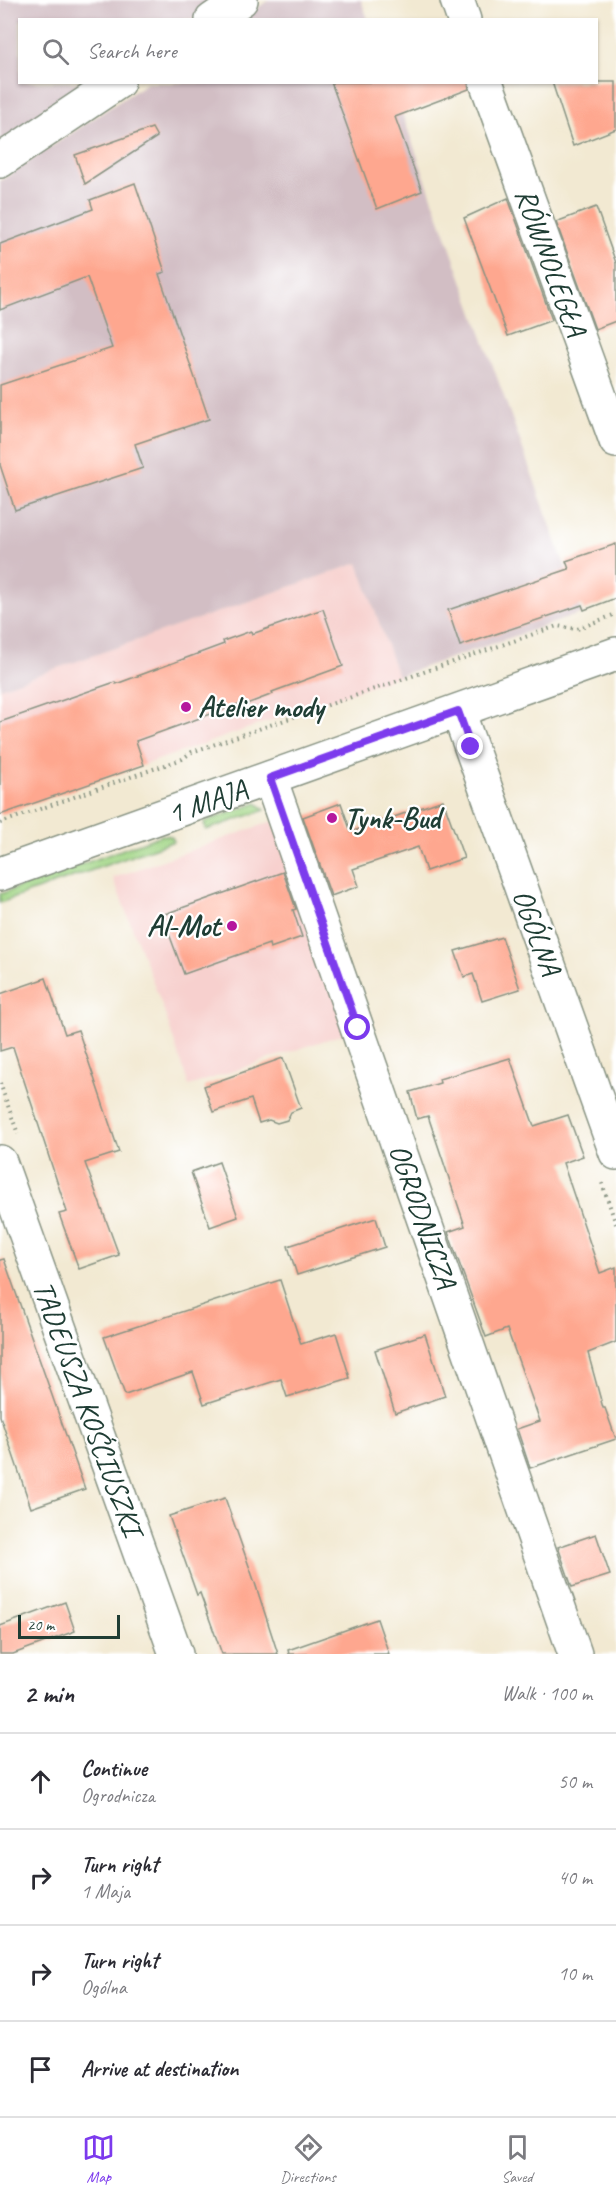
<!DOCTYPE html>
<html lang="en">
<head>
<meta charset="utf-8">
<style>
	body { margin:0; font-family:Caveat,sans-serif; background:#f7f7f7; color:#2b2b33 }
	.scale { position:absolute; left:18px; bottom:15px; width:102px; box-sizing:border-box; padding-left:6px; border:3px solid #1f3d34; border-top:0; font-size:16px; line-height:21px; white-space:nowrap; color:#1f3d34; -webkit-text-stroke:4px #fff; paint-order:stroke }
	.stop { position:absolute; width:18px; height:18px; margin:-14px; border:4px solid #7c3aed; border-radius:50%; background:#fff }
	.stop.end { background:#7c3aed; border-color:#fff; box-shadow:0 2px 6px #0008 }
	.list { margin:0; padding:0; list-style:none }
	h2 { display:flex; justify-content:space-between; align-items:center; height:78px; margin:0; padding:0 24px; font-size:26px }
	h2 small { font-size:20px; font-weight:400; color:#7c7c81 }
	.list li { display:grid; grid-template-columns:39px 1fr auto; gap:18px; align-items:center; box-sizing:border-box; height:96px; padding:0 24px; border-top:2px solid #e1e1e2 }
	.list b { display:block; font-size:22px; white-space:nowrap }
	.list p { margin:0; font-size:20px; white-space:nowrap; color:#7c7c81 }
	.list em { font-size:20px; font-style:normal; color:#7c7c81 }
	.icon { flex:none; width:33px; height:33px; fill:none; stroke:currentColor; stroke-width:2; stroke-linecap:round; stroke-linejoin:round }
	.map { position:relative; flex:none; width:616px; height:1654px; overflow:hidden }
	.search { position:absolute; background:#fff; box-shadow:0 2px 4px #0004; left:18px; right:18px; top:18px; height:66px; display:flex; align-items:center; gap:15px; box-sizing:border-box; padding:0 21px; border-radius:0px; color:#7c7c81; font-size:22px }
	.sheet { height:462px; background:#fff }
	nav { display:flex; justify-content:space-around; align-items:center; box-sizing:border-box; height:84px; border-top:2px solid #e1e1e2; background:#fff; font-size:16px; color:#7c7c81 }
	nav a { display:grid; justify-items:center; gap:3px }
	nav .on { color:#7c3aed }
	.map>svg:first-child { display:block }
	.built { fill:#f7d0ce }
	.industrial { fill:#d2bec4 }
	.green { fill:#a1d585; stroke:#60895c; stroke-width:1.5 }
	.building { fill:#fea78f }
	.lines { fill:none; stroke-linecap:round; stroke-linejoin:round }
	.minor-casing { stroke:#889383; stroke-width:36 }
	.tertiary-casing { stroke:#889383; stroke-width:36 }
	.path { stroke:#889383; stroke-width:4; stroke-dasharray:1.5 4.5; stroke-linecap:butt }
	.minor { stroke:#fff; stroke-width:33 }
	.tertiary { stroke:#fff; stroke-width:33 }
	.route { stroke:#7c3aed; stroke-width:8 }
	.poi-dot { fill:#b5179e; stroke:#fff; stroke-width:2 }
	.labels { text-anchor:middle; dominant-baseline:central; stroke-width:4.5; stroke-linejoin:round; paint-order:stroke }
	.street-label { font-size:30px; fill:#1f3d34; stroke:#fff }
	.poi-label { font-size:30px; font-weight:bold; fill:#1f3d34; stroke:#fff; text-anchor:start }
</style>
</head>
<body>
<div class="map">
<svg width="616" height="1654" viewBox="0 0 616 1654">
	<rect width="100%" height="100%" fill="#fff"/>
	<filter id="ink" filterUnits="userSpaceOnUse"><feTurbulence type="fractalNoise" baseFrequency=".0167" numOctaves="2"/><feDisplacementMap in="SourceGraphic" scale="12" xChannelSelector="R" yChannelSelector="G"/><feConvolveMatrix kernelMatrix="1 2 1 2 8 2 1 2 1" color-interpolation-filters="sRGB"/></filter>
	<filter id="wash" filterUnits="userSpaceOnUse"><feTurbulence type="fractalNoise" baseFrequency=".008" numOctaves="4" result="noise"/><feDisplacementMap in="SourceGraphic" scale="24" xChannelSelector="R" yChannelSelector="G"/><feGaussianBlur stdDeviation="1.35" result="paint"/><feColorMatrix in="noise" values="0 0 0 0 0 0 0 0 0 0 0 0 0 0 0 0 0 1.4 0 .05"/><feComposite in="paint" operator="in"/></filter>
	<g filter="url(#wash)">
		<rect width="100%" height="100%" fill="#f2e9d2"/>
		<g class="built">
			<polygon points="358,563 398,676 0,815 0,726 2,725 0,719 0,688"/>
			<polygon points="273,821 349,1032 189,1086 163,1008 113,878"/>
		</g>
		<g class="industrial">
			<polygon points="0,0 238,0 208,19 20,20 20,82 114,83 0,159"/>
			<polygon points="269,0 361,0 368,19 240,20"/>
			<polygon points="147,83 391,83 582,613 398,676 358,563 0,688 0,181"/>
		</g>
		<g class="green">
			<polygon points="257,803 265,810 206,830 204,822"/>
			<polygon points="162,835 171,836 174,841 0,903 0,894"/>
		</g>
		<g id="blocks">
			<g class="building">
				<polygon points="331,82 468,82 469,89 395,117 422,191 377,209"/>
				<polygon points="552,82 616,82 616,129 573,146"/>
				<polygon points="152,128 157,137 85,184 75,155"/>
				<polygon points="135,183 165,272 159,274 209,419 135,444 143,468 15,510 0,465 0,385 112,348 87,277 0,310 0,244 93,209 90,200"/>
				<polygon points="508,198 552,320 508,336 464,218"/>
				<polygon points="596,207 616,263 616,321 595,329 556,222"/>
				<polygon points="616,544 616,598 584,610 582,605 460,646 448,610 569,569 566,561"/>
				<polygon points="323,609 343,666 272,692 273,694 244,705 244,702 136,741 144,765 0,815 0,722 115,682 116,684 224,644 223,641 251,631 252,634"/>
				<polygon points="443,800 464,858 426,871 418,847 353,869 359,886 331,896 303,817 341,803 351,832"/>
				<polygon points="283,872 296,909 293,910 302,937 270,948 269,944 184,974 162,915"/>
				<polygon points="502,937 520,989 482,1001 473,974 464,977 455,951"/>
				<polygon points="46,978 65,1034 78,1030 119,1152 85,1163 119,1255 79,1269 59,1214 67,1212 13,1047 0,1051 0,994"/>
				<polygon points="283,1058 301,1108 291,1112 287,1120 277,1123 269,1120 259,1123 251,1099 213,1112 204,1086"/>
				<polygon points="510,1058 534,1126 568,1115 583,1156 563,1163 600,1273 616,1267 616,1342 588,1353 603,1408 605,1408 616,1439 530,1468 517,1429 540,1421 507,1329 486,1337 448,1232 465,1226 428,1116 417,1119 410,1092 440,1083 439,1079"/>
				<polygon points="219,1162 238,1217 210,1227 191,1172"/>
				<polygon points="376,1218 385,1247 297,1275 288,1246"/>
				<polygon points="4,1259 85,1489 31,1508 0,1416 0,1260"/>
				<polygon points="280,1280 301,1344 336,1333 350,1378 287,1397 281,1379 204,1404 193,1372 125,1395 104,1337"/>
				<polygon points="425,1334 445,1396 395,1413 375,1350"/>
				<polygon points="225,1498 255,1583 278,1654 222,1654 200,1593 197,1595 169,1516"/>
				<polygon points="596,1534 610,1575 572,1587 558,1547"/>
				<polygon points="65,1602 75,1631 13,1654 0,1654 0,1626"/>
				<polygon points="377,1619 389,1654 289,1654 288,1650"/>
			</g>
		</g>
	</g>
	<g filter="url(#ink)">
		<use href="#blocks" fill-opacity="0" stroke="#889383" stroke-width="1.5"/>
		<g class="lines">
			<g class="minor-casing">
				<g id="minor">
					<polyline points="457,0 464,20"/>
					<polyline points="212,20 241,0"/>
					<polyline points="486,82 616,441"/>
					<polyline points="0,161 118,82"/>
					<polyline points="458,711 616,1153"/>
					<polyline points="270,778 575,1654"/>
					<polyline points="0,1162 176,1654"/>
				</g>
			</g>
			<g class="tertiary-casing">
				<polyline id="tertiary" points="0,874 616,654"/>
			</g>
			<g class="path">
				<polyline points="0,823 182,759 192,752 557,626 577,629 616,614"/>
				<polyline points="0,1083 18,1134"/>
				<polyline points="602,1183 616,1224"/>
			</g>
			<use href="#minor" class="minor"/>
			<use href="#tertiary" class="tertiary"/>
		</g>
	</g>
	<g class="lines" filter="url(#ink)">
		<polyline class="route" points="358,1028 270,778 458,711 471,747"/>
	</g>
	<g class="poi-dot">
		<circle cx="186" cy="707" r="6"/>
		<circle cx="332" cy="818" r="6"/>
		<circle cx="232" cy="926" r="6"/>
	</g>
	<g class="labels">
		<g class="street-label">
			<text transform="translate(551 262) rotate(70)">RÓWNOLEGŁA</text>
			<text transform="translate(207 801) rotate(-19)">1 MAJA</text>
			<text transform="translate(537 932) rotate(70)">OGÓLNA</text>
			<text transform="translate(423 1216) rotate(71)">OGRODNICZA</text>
			<text transform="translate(88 1408) rotate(70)">TADEUSZA KOŚCIUSZKI</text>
		</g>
		<g class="poi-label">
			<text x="198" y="707">Atelier mody</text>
			<text x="344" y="818">Tynk-Bud</text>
			<text x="220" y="926" text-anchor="end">Al-Mot</text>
		</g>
	</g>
</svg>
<div class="scale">20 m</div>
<div class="stop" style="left:358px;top:1028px"></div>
<div class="stop end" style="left:471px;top:747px"></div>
<div class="search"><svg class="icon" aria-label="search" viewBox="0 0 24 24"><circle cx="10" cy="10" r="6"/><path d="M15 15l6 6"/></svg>Search here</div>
</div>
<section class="sheet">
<h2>2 min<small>Walk · 100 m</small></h2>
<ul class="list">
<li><svg class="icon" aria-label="ahead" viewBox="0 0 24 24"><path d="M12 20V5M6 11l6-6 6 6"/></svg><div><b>Continue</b><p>Ogrodnicza</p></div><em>50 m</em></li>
<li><svg class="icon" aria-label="right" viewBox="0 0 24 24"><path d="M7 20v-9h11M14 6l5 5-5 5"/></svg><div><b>Turn right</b><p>1 Maja</p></div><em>40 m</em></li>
<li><svg class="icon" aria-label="right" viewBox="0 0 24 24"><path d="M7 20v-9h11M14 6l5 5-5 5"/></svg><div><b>Turn right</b><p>Ogólna</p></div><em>10 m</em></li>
<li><svg class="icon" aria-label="arrive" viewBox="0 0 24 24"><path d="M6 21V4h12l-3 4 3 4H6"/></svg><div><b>Arrive at destination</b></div></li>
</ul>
</section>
<nav>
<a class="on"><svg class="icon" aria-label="map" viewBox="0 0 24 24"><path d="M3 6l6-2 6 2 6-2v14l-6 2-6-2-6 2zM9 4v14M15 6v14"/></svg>Map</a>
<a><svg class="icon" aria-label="directions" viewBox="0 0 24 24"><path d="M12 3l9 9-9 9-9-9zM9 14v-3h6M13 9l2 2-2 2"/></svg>Directions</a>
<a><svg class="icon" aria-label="saved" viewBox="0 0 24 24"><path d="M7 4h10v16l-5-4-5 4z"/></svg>Saved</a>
</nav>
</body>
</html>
